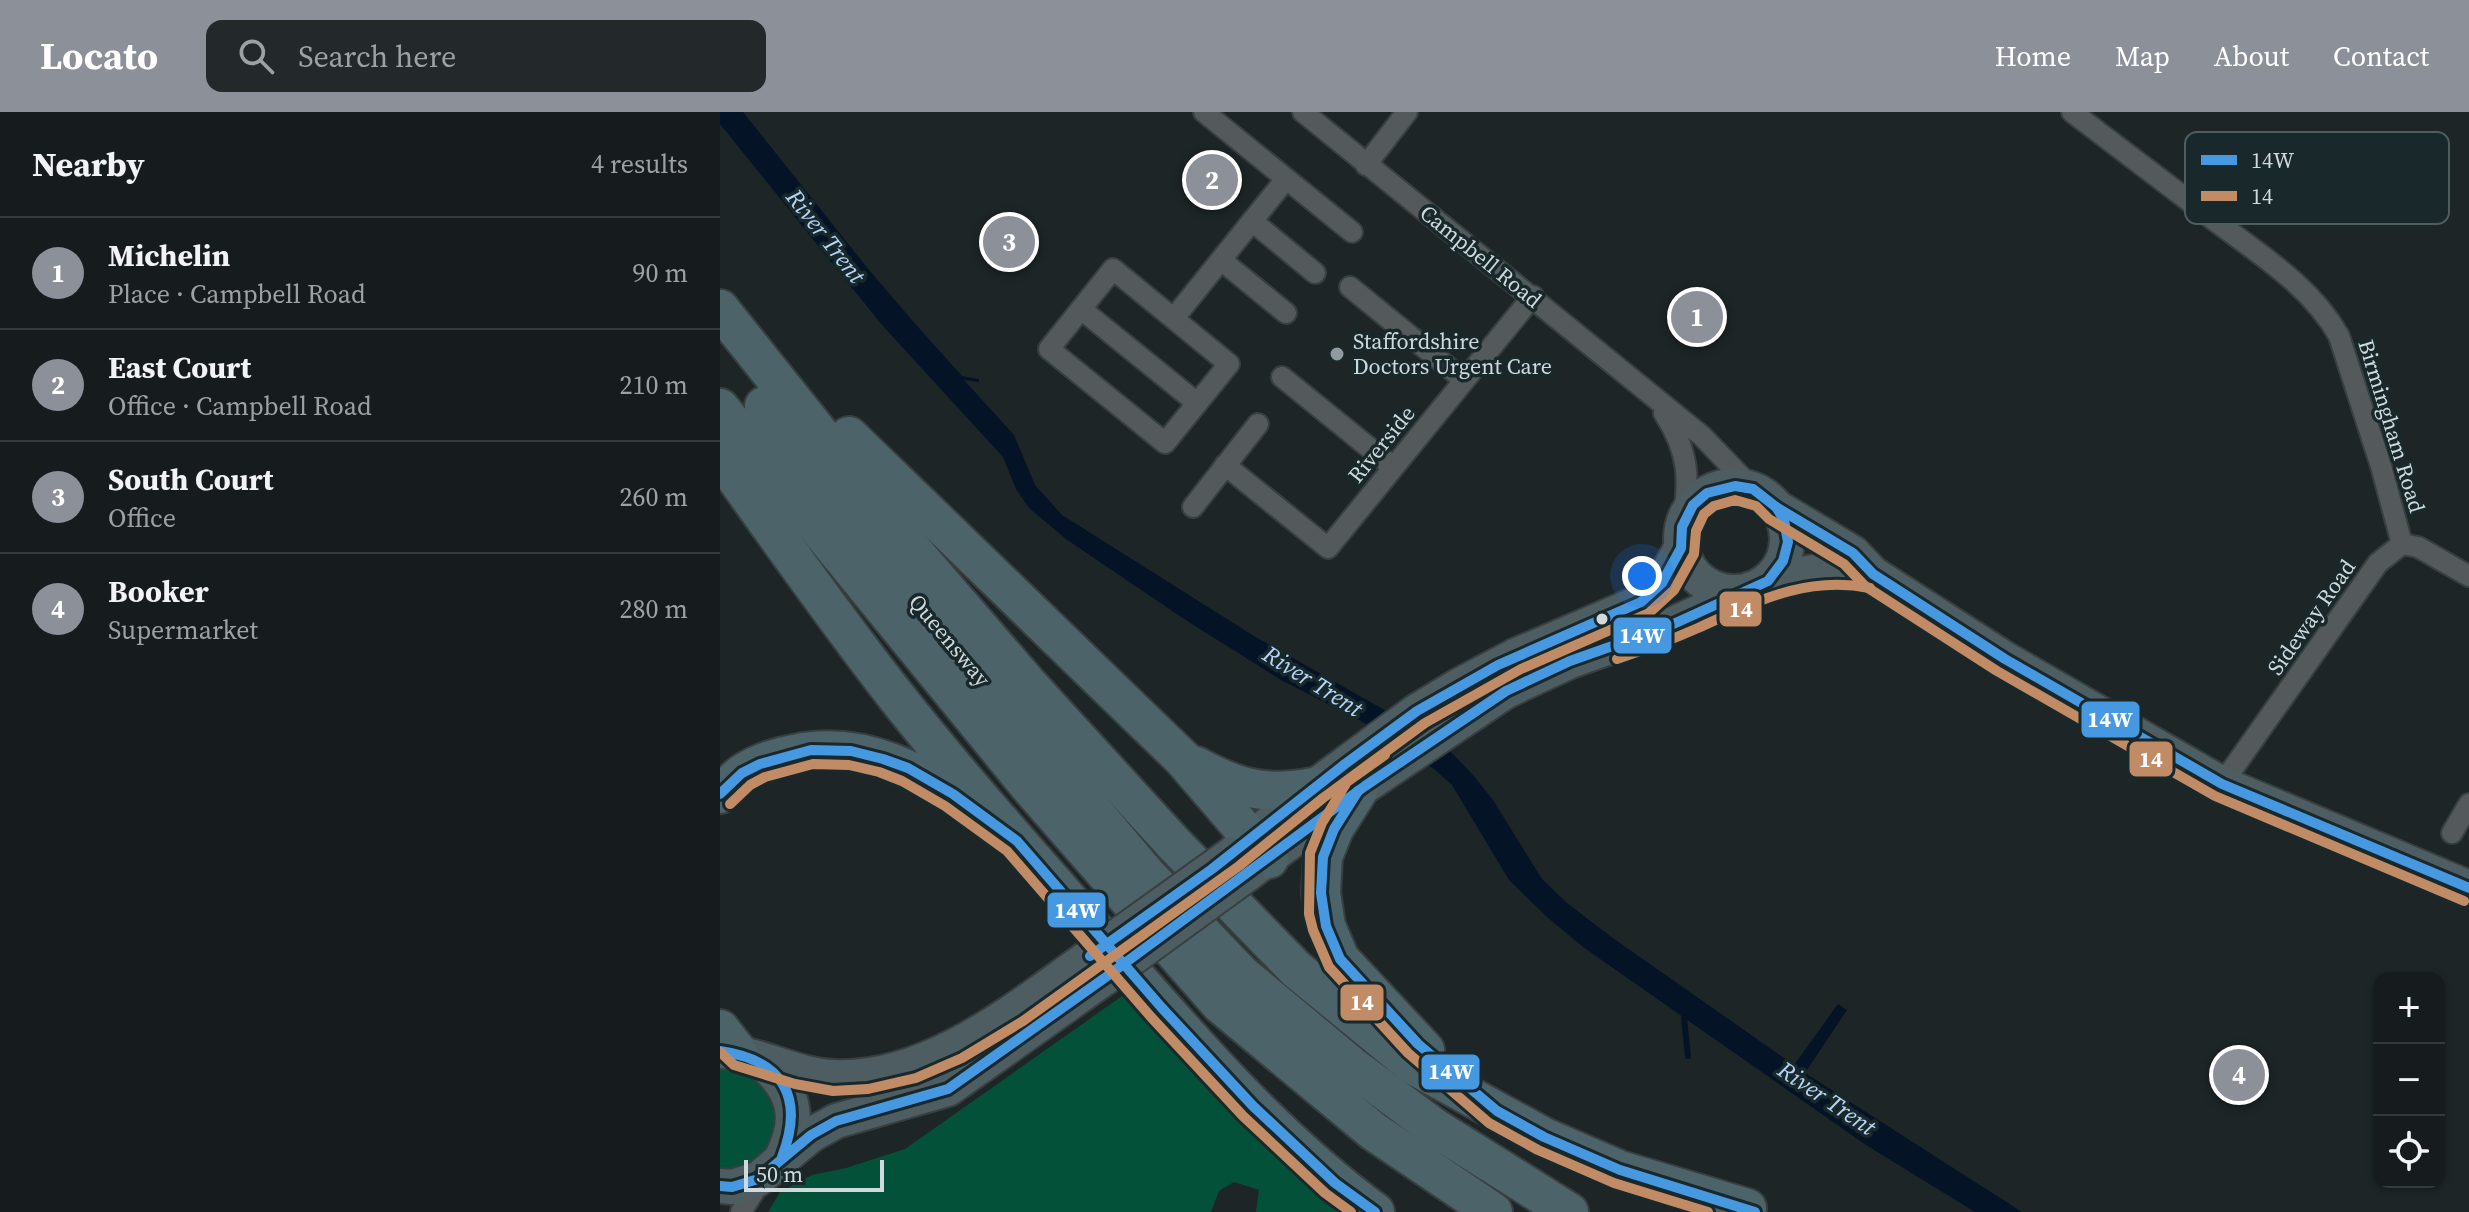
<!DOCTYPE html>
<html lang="en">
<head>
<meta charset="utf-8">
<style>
	body { margin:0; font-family:"Source Serif 4",serif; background:#23292a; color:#f1f3f6 }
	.controls { position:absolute; right:24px; bottom:24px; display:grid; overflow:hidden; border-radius:16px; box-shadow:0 2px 6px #0004 }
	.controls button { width:72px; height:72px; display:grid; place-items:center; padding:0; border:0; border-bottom:2px solid #353a3b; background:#161c1d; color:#f1f3f6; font:40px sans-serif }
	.scale { position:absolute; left:24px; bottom:20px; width:140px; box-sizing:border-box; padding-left:8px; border:4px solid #d0d9db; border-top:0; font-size:22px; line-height:28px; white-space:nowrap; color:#d0d9db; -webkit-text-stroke:6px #19282b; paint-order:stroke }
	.you { position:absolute; left:922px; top:464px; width:28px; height:28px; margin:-20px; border:6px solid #fff; border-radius:50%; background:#1a73e8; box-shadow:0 0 0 12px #1a73e833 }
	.badge { display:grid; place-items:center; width:52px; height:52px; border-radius:50%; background:#8c9099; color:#fff; font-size:26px; font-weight:700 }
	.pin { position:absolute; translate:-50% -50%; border:4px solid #fff; box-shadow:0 2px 8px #0006 }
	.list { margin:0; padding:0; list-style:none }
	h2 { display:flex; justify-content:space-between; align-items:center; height:104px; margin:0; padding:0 32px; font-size:34px }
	h2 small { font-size:26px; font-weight:400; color:#9ea1a4 }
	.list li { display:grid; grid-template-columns:52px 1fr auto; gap:24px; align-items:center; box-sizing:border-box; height:112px; padding:0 32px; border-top:2px solid #353a3b }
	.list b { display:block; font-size:30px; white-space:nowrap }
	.list p { margin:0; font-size:26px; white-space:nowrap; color:#9ea1a4 }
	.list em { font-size:26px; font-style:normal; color:#9ea1a4 }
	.icon { flex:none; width:44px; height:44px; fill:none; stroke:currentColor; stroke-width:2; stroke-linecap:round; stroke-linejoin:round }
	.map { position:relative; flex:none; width:1749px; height:1100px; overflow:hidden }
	header { display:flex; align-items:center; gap:48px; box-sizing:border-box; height:112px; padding:0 40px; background:#8c9099; color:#fff }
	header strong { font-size:38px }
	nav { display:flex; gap:44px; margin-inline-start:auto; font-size:28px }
	.search { width:560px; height:72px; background:#23292a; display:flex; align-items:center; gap:20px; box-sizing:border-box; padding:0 28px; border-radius:16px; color:#9ea1a4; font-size:30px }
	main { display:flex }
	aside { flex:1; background:#161c1d }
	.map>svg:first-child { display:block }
	.green { fill:#04513a }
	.water { fill:#041426 }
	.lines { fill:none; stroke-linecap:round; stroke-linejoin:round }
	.stream { stroke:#041426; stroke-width:6 }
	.street-casing { stroke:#383f40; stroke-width:24 }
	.primary-casing { stroke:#383f40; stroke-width:38 }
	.highway-casing { stroke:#383f40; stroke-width:42 }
	.street { stroke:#545a5b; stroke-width:20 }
	.primary { stroke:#4d5d62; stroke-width:34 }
	.highway { stroke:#4d636a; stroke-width:38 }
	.primary-bridge-casing { stroke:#383f40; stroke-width:38; stroke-linecap:butt }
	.primary-bridge { stroke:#4d5d62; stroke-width:34 }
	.bus-1-casing { stroke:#19282b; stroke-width:16 }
	.bus-2-casing { stroke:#19282b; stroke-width:16 }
	.bus-1 { stroke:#4699e1; stroke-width:10 }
	.bus-2 { stroke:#c18c65; stroke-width:10 }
	.poi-dot { fill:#919a9c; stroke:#19282b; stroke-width:3 }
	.bus-dot { fill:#d0d9db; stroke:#19282b; stroke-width:3 }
	.labels { text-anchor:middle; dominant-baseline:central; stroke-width:7; stroke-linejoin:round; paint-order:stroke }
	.street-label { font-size:22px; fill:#d0d9db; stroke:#19282b }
	.poi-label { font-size:22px; fill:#d0d9db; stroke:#19282b; text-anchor:start }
	.water-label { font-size:24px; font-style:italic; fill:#b6d5f9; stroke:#19282b }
	.key { fill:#19282b; stroke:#505d60; stroke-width:2 }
	.key-label { font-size:22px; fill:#d0d9db }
	.line-badge { stroke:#19282b; stroke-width:3 }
	.badge-label { font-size:22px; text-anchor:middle; font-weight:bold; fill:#fff }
</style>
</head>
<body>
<header>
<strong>Locato</strong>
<div class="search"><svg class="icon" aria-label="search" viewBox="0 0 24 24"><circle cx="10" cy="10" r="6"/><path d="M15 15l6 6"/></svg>Search here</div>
<nav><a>Home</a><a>Map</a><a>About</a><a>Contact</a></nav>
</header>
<main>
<aside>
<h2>Nearby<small>4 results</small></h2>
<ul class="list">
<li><span class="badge">1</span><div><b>Michelin</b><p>Place · Campbell Road</p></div><em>90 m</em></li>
<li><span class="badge">2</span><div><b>East Court</b><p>Office · Campbell Road</p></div><em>210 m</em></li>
<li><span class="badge">3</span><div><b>South Court</b><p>Office</p></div><em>260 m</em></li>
<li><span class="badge">4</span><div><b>Booker</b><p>Supermarket</p></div><em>280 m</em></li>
</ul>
</aside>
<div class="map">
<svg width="1749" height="1100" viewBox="0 0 1749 1100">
	<rect width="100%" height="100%" fill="#1d2527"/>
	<g class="green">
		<polygon points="405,882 621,1100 536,1100 539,1078 514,1070 499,1079 491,1100 48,1100 60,1080 92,1063 126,1056 185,1037"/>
		<polygon points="0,953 32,960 56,990 58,1019 40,1050 0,1061"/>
	</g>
	<polygon class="water" points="0,0 23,0 149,158 198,215 242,264 259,267 259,270 244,268 294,323 315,373 342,403 534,524 661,596 731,640 753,663 773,688 822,767 847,791 890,824 1074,953 1118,892 1127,898 1085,961 1302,1100 1255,1100 1146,1033 863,835 827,805 789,768 732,673 714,657 641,609 561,568 464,507 346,427 309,396 296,377 283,345 162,213 0,12"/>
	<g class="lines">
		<polyline class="stream" points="964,906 968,944"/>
		<g class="street-casing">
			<g id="street">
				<polyline points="484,0 632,120"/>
				<polyline points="583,0 982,324 1033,377"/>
				<path d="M1352,0c47,36 95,72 142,108 45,34 97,66 125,116l42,130 21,78"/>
				<polyline points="646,53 687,0"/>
				<polyline points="532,109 595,161"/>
				<polyline points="501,148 566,201"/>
				<polygon points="393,157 509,252 445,331 329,237"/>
				<polyline points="630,175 744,268"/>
				<polyline points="361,197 477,291"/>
				<polyline points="454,206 566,67"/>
				<polyline points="562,265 673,355"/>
				<path d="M944,301c26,40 26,68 18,114"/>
				<polyline points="505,353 608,436 813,184"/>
				<polyline points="473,395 538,312"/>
				<polyline points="1502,672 1658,451 1682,432 1698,435 1749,464"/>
				<polyline points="1732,721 1749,692"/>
				<polyline points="21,1100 43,1065"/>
			</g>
		</g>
		<g class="primary-casing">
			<g id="primary">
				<circle cx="1014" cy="427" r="53"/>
				<polyline points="1056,395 1133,441 1153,462 1285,547 1502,672 1749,776"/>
				<path d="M1048,469c35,-7 70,-18 105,-7"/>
				<polyline points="511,743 594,675 697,599 740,573 795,544 921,490 942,471 961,436"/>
				<polyline points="526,763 645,674 786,579 850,549 949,514 1023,480"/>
				<path d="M0,939c39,2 74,24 113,26 95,5 184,-69 257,-121"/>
				<path d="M41,949c33,29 41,56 21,96"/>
				<polyline points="0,1074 12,1075 38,1067 91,1023 116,1009 228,977 386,865"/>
			</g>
		</g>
		<g class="highway-casing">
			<g id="highway">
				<polyline points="0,197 189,434 307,571 455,733 576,857 693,953 824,1025 900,1058 1027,1096"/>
				<polyline points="44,294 211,507 426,762 521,862 634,956 715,1016 849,1100"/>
				<polyline points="0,296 309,674 500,892 653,1019 773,1100"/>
				<polyline points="129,324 463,647 549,747"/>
				<path d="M0,344c58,81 114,161 175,239 66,84 138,164 208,244 84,97 168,196 272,273"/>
				<path d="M476,654c42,23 71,30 118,21"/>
				<polyline points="638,679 614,717 603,745 601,781 606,814 620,847 705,938"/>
				<path d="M0,682c7,-7 15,-15 23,-21 15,-10 34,-16 51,-19 68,-15 129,18 182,57"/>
				<polyline points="0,917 18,940"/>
			</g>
		</g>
		<use href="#street" class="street"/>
		<use href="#primary" class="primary"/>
		<use href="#highway" class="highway"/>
		<g class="primary-bridge-casing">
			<g id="primary-bridge">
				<polyline points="370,844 511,743"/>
				<polyline points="386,865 526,763"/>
			</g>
		</g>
		<use href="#primary-bridge" class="primary-bridge"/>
		<g class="bus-1-casing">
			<g id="bus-1">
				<polyline points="1056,395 1133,441 1153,462 1285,547 1502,672 1749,776"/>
				<polyline points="638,679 614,717 603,745 601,781 606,814 620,847 698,932 777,999 824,1025 900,1058 1035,1100"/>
				<polyline points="0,682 22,661 40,652 91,638 131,639 163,647 188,656 233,682 297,729 442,896 533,994 615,1071 655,1100"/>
				<path d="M0,939c63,9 85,46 62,106"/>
				<polyline points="0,1074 12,1075 38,1067 91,1023 116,1009 228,977 386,865 645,674 786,579 850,549 949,514 1048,469 1063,449 1068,430 1064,408 1056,395 1033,377 1015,374 987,381 973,393 962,415 961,436 942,471 921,490 778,553 697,599 625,652 492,757 370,844"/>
			</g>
		</g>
		<g class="bus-2-casing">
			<g id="bus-2">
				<path d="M897,547c27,-9 54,-19 81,-31 58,-26 107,-53 172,-40"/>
				<polyline points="665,643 627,670 602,711 590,741 589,802 593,818 609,855 688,941 769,1011 818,1038 894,1071 988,1100"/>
				<polyline points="10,692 30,673 45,665 93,652 129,653 159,660 182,669 225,694 287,739 431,905 523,1004 605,1081 631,1100"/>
				<polyline points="0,940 14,953 75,972 113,979 148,977 196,966 242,946 303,909 519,754 603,686 705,611 801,557 929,501 954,478 974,442 976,419 984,402 994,394 1015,388 1036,394 1049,407 1124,452 1145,474 1277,559 1495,684 1744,789"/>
			</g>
		</g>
		<use href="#bus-1" class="bus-1"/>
		<use href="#bus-2" class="bus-2"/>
	</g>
	<circle class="poi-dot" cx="617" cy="242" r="8"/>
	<circle class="bus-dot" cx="882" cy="507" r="7"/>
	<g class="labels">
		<g class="street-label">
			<text transform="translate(761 144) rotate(39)">Campbell Road</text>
			<text transform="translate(1672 314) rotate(73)">Birmingham Road</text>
			<text transform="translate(661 332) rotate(-51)">Riverside</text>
			<text transform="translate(1591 505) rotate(-55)">Sideway Road</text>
			<text transform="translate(230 528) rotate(50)">Queensway</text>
		</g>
		<g class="poi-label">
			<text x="633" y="229">Staffordshire<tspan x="633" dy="25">Doctors Urgent Care</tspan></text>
		</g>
		<g class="water-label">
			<text transform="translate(106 124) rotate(52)">River Trent</text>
			<text transform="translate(593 569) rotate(32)">River Trent</text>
			<text transform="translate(1107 986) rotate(34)">River Trent</text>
		</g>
	</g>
	<rect x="1465" y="20" width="264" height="92" rx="12" class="key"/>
	<rect x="1481" y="43" width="36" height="10" fill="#4699e1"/>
	<rect x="1481" y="79" width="36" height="10" fill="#c18c65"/>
	<g class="key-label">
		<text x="1531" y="56">14W</text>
		<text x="1531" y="92">14</text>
	</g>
	<g class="line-badge">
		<rect x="998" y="478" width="45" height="38" rx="8" fill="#c18c65"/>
		<rect x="892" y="504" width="61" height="39" rx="8" fill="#4699e1"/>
		<rect x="1360" y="588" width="61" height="39" rx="8" fill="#4699e1"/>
		<rect x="1408" y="628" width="46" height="38" rx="8" fill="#c18c65"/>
		<rect x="326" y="779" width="61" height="38" rx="8" fill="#4699e1"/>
		<rect x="619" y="871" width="46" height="39" rx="8" fill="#c18c65"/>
		<rect x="700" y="941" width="61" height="38" rx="8" fill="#4699e1"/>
	</g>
	<g class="badge-label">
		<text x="1021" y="505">14</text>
		<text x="922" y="531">14W</text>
		<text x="1390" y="615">14W</text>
		<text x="1431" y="655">14</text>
		<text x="357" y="806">14W</text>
		<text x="642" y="898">14</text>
		<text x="731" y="967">14W</text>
	</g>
</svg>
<div class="controls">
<button>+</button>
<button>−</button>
<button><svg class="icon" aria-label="locate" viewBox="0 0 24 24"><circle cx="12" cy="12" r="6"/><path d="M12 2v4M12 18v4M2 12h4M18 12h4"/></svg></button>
</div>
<div class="scale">50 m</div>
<div class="you"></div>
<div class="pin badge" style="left:977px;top:205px">1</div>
<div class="pin badge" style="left:492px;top:68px">2</div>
<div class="pin badge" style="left:289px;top:130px">3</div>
<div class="pin badge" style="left:1519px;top:963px">4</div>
</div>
</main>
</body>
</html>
